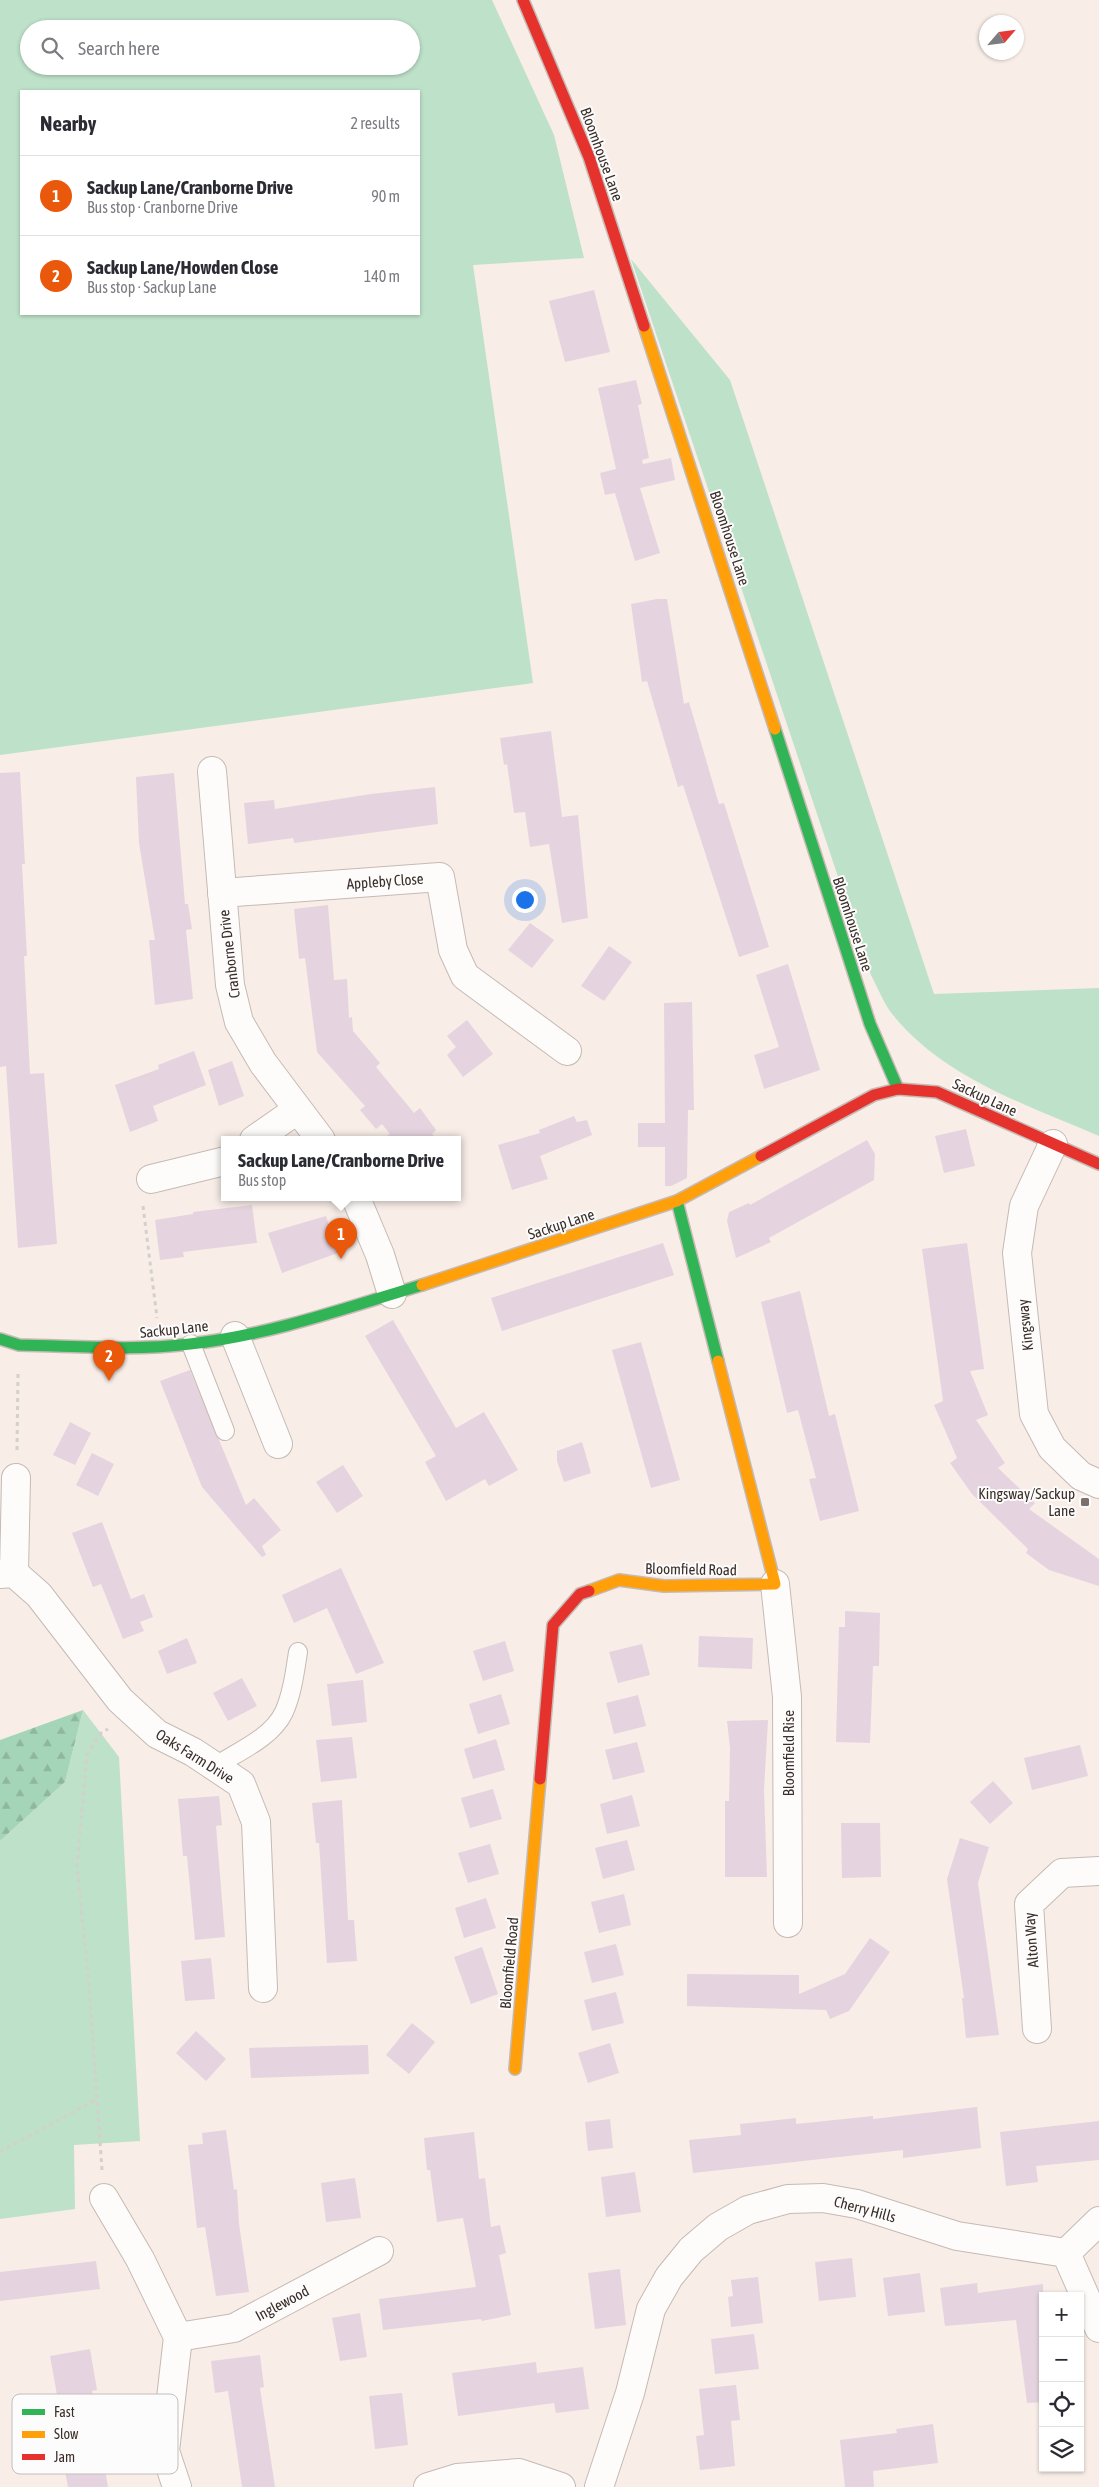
<!DOCTYPE html>
<html lang="en">
<head>
<meta charset="utf-8">
<style>
	body { margin:0; font-family:"Asap Condensed",sans-serif; background:#f2f2f3; color:#2b2b33 }
	.controls { position:absolute; right:15px; bottom:15px; display:grid; overflow:hidden; border-radius:0px; box-shadow:0 1px 4px #0004 }
	.controls button { width:45px; height:45px; display:grid; place-items:center; padding:0; border:0; border-bottom:1px solid #e1e1e2; background:#fff; color:#2b2b33; font:25px sans-serif }
	.compass { position:absolute; left:979px; top:15px; width:45px; height:45px; border-radius:50%; background:#fff; box-shadow:0 1px 4px #0004; rotate:62deg }
	.you { position:absolute; left:524px; top:899px; width:18px; height:18px; margin:-12px; border:4px solid #fff; border-radius:50%; background:#1a73e8; box-shadow:0 0 0 8px #1a73e833 }
	.badge { display:grid; place-items:center; width:32px; height:32px; border-radius:50%; background:#ea580c; color:#fff; font-size:16px; font-weight:700 }
	.pin { position:absolute; translate:-50% -41px; filter:drop-shadow(0 1px 2px #0008) }
	.pin::after { content:''; position:absolute; top:26px; width:18px; height:15px; background:inherit; clip-path:polygon(0 0,100% 0,50% 100%) }
	.popup { position:absolute; left:221px; top:1136px; width:240px; height:65px; box-sizing:border-box; display:grid; place-content:center; border-radius:0px; background:#fff; filter:drop-shadow(0 1px 4px #0005); font-size:16px; white-space:nowrap; color:#7c7c81 }
	.popup b { font-size:19px; color:#2b2b33 }
	.popup::after { content:''; position:absolute; left:50%; top:100%; margin-left:-10px; border:10px solid transparent; border-top-color:#fff }
	.list { margin:0; padding:0; list-style:none }
	h2 { display:flex; justify-content:space-between; align-items:center; height:65px; margin:0; padding:0 20px; font-size:21px }
	h2 small { font-size:16px; font-weight:400; color:#7c7c81 }
	.list li { display:grid; grid-template-columns:32px 1fr auto; gap:15px; align-items:center; box-sizing:border-box; height:80px; padding:0 20px; border-top:1px solid #e1e1e2 }
	.list b { display:block; font-size:19px; white-space:nowrap }
	.list p { margin:0; font-size:16px; white-space:nowrap; color:#7c7c81 }
	.list em { font-size:16px; font-style:normal; color:#7c7c81 }
	.icon { flex:none; width:28px; height:28px; fill:none; stroke:currentColor; stroke-width:2; stroke-linecap:round; stroke-linejoin:round }
	.map { position:relative; flex:none; width:1099px; height:2487px; overflow:hidden }
	.search { position:absolute; background:#fff; box-shadow:0 1px 4px #0004; left:20px; top:20px; width:400px; height:55px; display:flex; align-items:center; gap:12px; box-sizing:border-box; padding:0 18px; border-radius:28px; color:#7c7c81; font-size:19px }
	.panel { position:absolute; background:#fff; box-shadow:0 1px 4px #0004; left:20px; top:90px; width:400px; height:225px; border-radius:0px }
	.map>svg:first-child { display:block }
	.green { fill:#bee1c9; fill-rule:evenodd }
	.forest { fill:url(#forest-firs) }
	.building { fill:#e5d4df }
	.lines { fill:none; stroke-linecap:round; stroke-linejoin:round }
	.lane-casing { stroke:#c5bab4; stroke-width:20 }
	.street-casing { stroke:#c5bab4; stroke-width:30 }
	.fast-casing { stroke:#c5bab4; stroke-width:14 }
	.slow-casing { stroke:#c5bab4; stroke-width:14 }
	.jam-casing { stroke:#c5bab4; stroke-width:14 }
	.path { stroke:#d4d0cc; stroke-width:3; stroke-dasharray:4 4; stroke-linecap:butt }
	.lane { stroke:#fefcfb; stroke-width:18 }
	.street { stroke:#fefcfb; stroke-width:28 }
	.fast { stroke:#30b455; stroke-width:11 }
	.slow { stroke:#ff9f0a; stroke-width:11 }
	.jam { stroke:#e5322d; stroke-width:11 }
	.poi-dot { fill:#7d716b; stroke:#fcfcfc; stroke-width:2 }
	.labels { text-anchor:middle; dominant-baseline:central; stroke-width:4; stroke-linejoin:round; paint-order:stroke }
	.street-label { font-size:15px; fill:#3b2e28; stroke:#fcfcfc }
	.poi-label { font-size:15px; fill:#3b2e28; stroke:#fcfcfc; text-anchor:end }
	.key { fill:#fcfcfc; stroke:#c2bebc; stroke-width:1 }
	.key-label { font-size:14px; fill:#3b2e28 }
</style>
</head>
<body>
<div class="map">
<svg width="1099" height="2487" viewBox="0 0 1099 2487">
	<defs>
		<pattern id="forest-firs" width="22" height="20" patternUnits="userSpaceOnUse" patternTransform="scale(1.25)"><rect width="22" height="20" fill="#a5d5b8"/><path d="M5 1l3.5 6h-7zM16 11l3.5 6h-7z" fill="#8fb79e"/></pattern>
	</defs>
	<rect width="100%" height="100%" fill="#f8ede7"/>
	<g class="green">
		<path d="M0,0h492l62,135 30,123 -111,7 60,418 -533,72zM29,29h382v37h-382zM419,91v223h-398v-223z"/>
		<path d="M631,259l99,121 204,614 165,-6v148c-72,-31 -155,-58 -206,-121 -9,-11 -15,-27 -22,-40z"/>
		<polygon points="83,1710 119,1757 140,2141 74,2145 75,2209 0,2219 0,1841 65,1782"/>
	</g>
	<polygon class="forest" points="83,1710 65,1782 0,1841 0,1740"/>
	<g class="building">
		<polygon points="594,290 610,352 565,362 549,301"/>
		<polygon points="636,380 642,404 638,405 649,458 642,460 643,464 671,458 675,480 640,488 660,553 635,561 615,493 605,495 600,473 616,469 598,388"/>
		<polygon points="657,599 667,599 684,704 689,702 719,804 724,803 769,947 739,957 683,785 678,787 647,681 642,682 631,604"/>
		<polygon points="551,731 562,817 578,815 588,918 562,923 549,844 530,847 525,812 514,813 507,764 504,765 500,738"/>
		<polygon points="20,772 25,864 22,864 27,956 24,956 30,1074 44,1073 57,1244 18,1248 6,1066 0,1067 0,773"/>
		<polygon points="174,773 185,904 188,904 192,929 186,930 193,999 155,1005 149,940 155,940 139,843 136,777"/>
		<polygon points="435,787 438,824 294,843 293,838 248,844 244,803 274,800 275,809 371,794"/>
		<polygon points="328,905 334,980 347,979 349,1018 352,1017 353,1031 380,1063 376,1067 414,1113 420,1108 436,1130 432,1134 437,1140 382,1140 390,1134 382,1124 376,1129 360,1110 365,1106 317,1052 305,958 299,959 294,909"/>
		<polygon points="530,923 554,940 532,968 508,950"/>
		<polygon points="609,946 632,962 604,1001 581,986"/>
		<polygon points="788,964 820,1070 764,1089 754,1055 779,1047 756,975"/>
		<polygon points="692,1002 694,1110 688,1110 687,1178 671,1186 665,1186 665,1147 638,1147 638,1123 665,1123 664,1003"/>
		<polygon points="467,1020 493,1054 463,1077 447,1055 456,1047 447,1036"/>
		<polygon points="194,1051 206,1085 153,1106 158,1121 130,1132 115,1085 159,1069 158,1065"/>
		<polygon points="232,1061 244,1096 219,1106 208,1070"/>
		<polygon points="574,1116 577,1122 587,1120 592,1135 540,1156 548,1179 512,1190 498,1145 540,1133 539,1130"/>
		<polygon points="966,1129 975,1166 944,1173 935,1136"/>
		<polygon points="867,1140 875,1154 874,1180 769,1238 771,1242 736,1258 727,1221 729,1212 749,1203 750,1205"/>
		<polygon points="252,1205 257,1243 183,1252 184,1257 160,1260 155,1220 193,1214 193,1212"/>
		<polygon points="326,1216 338,1253 282,1273 268,1233"/>
		<polygon points="663,1243 674,1275 502,1331 491,1298"/>
		<polygon points="967,1243 984,1369 970,1371 988,1415 976,1420 1005,1463 998,1468 1035,1503 1029,1509 1099,1559 1099,1586 1049,1570 1026,1553 1028,1549 972,1494 950,1463 957,1458 934,1405 943,1401 922,1249"/>
		<polygon points="800,1291 829,1416 835,1414 859,1511 820,1521 809,1479 816,1478 798,1410 787,1413 761,1302"/>
		<polygon points="393,1320 456,1428 484,1412 518,1470 489,1486 485,1479 446,1501 425,1462 436,1456 365,1336"/>
		<polygon points="641,1342 680,1480 651,1488 612,1350"/>
		<polygon points="190,1370 246,1505 254,1498 281,1530 262,1546 266,1555 262,1557 202,1487 160,1381"/>
		<polygon points="70,1422 91,1433 75,1465 53,1455"/>
		<polygon points="582,1442 591,1473 564,1482 557,1461 557,1451"/>
		<polygon points="92,1453 114,1464 98,1496 76,1485"/>
		<polygon points="343,1465 363,1496 337,1513 316,1482"/>
		<polygon points="102,1522 131,1599 144,1594 153,1617 140,1622 144,1631 123,1639 101,1584 93,1587 72,1533"/>
		<polygon points="341,1568 384,1663 356,1674 327,1608 294,1623 282,1595"/>
		<polygon points="845,1611 880,1613 879,1666 873,1666 870,1743 836,1742 839,1627 845,1627"/>
		<polygon points="699,1636 753,1638 752,1669 698,1667"/>
		<polygon points="187,1638 197,1663 167,1674 158,1651"/>
		<polygon points="505,1641 514,1671 483,1681 473,1651"/>
		<polygon points="642,1644 650,1675 618,1683 609,1652"/>
		<polygon points="242,1678 257,1706 228,1721 213,1693"/>
		<polygon points="363,1680 367,1722 332,1726 327,1684"/>
		<polygon points="501,1694 510,1724 478,1734 469,1704"/>
		<polygon points="638,1695 646,1726 614,1734 606,1703"/>
		<polygon points="768,1720 764,1790 767,1877 725,1877 725,1801 729,1801 730,1748 727,1721"/>
		<polygon points="352,1737 357,1778 321,1782 316,1740"/>
		<polygon points="496,1739 505,1770 473,1779 464,1749"/>
		<polygon points="637,1742 645,1772 613,1780 605,1750"/>
		<polygon points="1080,1745 1088,1776 1032,1790 1024,1758"/>
		<polygon points="993,1781 1013,1803 990,1824 970,1802"/>
		<polygon points="493,1789 502,1819 470,1828 461,1798"/>
		<polygon points="632,1795 640,1826 607,1834 600,1804"/>
		<polygon points="219,1796 222,1825 216,1826 225,1937 195,1940 187,1856 183,1856 178,1799"/>
		<polygon points="342,1800 348,1920 354,1920 357,1961 327,1963 319,1843 316,1843 312,1803"/>
		<polygon points="841,1823 880,1823 881,1877 842,1878"/>
		<polygon points="960,1838 989,1847 978,1883 999,2035 966,2038 962,1998 964,1998 947,1879"/>
		<polygon points="627,1840 635,1870 603,1879 595,1848"/>
		<polygon points="490,1844 499,1874 468,1883 458,1853"/>
		<polygon points="624,1894 631,1925 599,1933 591,1902"/>
		<polygon points="486,1898 496,1928 464,1938 455,1908"/>
		<polygon points="870,1938 890,1952 849,2011 830,2019 826,2010 687,2006 687,1974 799,1975 799,1994 845,1974"/>
		<polygon points="616,1944 624,1975 592,1983 584,1952"/>
		<polygon points="482,1947 498,1994 471,2004 454,1957"/>
		<polygon points="211,1958 215,1999 185,2001 181,1961"/>
		<polygon points="616,1992 624,2023 592,2031 584,2000"/>
		<polygon points="412,2023 435,2042 409,2074 386,2055"/>
		<polygon points="196,2031 226,2059 206,2081 176,2053"/>
		<polygon points="610,2043 619,2073 588,2083 578,2053"/>
		<polygon points="368,2045 369,2074 251,2078 249,2048"/>
		<polygon points="977,2107 981,2148 903,2158 903,2150 693,2173 689,2140 741,2135 740,2124 796,2118 796,2124 873,2116 873,2119"/>
		<polygon points="610,2119 613,2148 588,2151 585,2122"/>
		<polygon points="1099,2121 1099,2160 1036,2166 1038,2182 1006,2186 1000,2132"/>
		<polygon points="226,2130 234,2190 237,2189 239,2224 249,2292 216,2296 205,2227 197,2228 188,2145 203,2144 202,2133"/>
		<polygon points="474,2132 479,2179 485,2178 491,2227 500,2225 506,2253 499,2255 511,2315 482,2321 481,2319 383,2330 379,2299 476,2287 463,2218 437,2222 430,2170 427,2170 424,2138"/>
		<polygon points="635,2172 641,2212 606,2217 601,2177"/>
		<polygon points="355,2178 361,2218 326,2222 321,2183"/>
		<polygon points="852,2258 856,2297 819,2301 815,2262"/>
		<polygon points="96,2261 100,2289 0,2301 0,2272"/>
		<polygon points="620,2269 626,2325 595,2329 588,2273"/>
		<polygon points="920,2273 925,2312 888,2316 883,2278"/>
		<polygon points="758,2277 763,2323 731,2327 728,2297 733,2296 731,2280"/>
		<polygon points="977,2283 978,2293 1043,2284 1043,2402 1027,2403 1016,2320 945,2326 940,2288"/>
		<polygon points="360,2313 367,2357 340,2361 332,2318"/>
		<polygon points="754,2334 759,2369 715,2374 711,2339"/>
		<polygon points="90,2349 97,2390 92,2391 108,2487 68,2487 53,2407 59,2406 50,2356"/>
		<polygon points="260,2355 264,2387 260,2388 275,2487 242,2487 228,2391 215,2393 211,2361"/>
		<polygon points="536,2362 537,2373 583,2367 589,2409 556,2413 554,2403 458,2416 452,2373"/>
		<polygon points="736,2385 740,2420 731,2421 735,2466 700,2470 696,2436 704,2435 699,2389"/>
		<polygon points="402,2393 408,2445 375,2449 369,2396"/>
		<polygon points="933,2424 938,2463 873,2471 874,2487 845,2487 840,2440 897,2433 896,2429"/>
	</g>
	<g class="lines">
		<g class="lane-casing">
			<g id="lane">
				<polyline points="191,1344 225,1431"/>
				<path d="M214,1767c23,-15 58,-29 70,-55 8,-18 11,-40 14,-60"/>
			</g>
		</g>
		<g class="street-casing">
			<g id="street">
				<polyline points="212,771 230,985 239,1022 263,1063 321,1140"/>
				<polyline points="222,893 440,877 453,950 465,976 567,1051"/>
				<polyline points="254,1140 297,1110"/>
				<polyline points="1053,1144 1024,1206 1017,1253 1034,1414 1052,1448 1081,1476 1099,1484"/>
				<polyline points="151,1179 225,1161"/>
				<polyline points="356,1198 380,1255 392,1294"/>
				<polyline points="235,1336 278,1444"/>
				<polyline points="14,1573 16,1478"/>
				<polyline points="0,1574 14,1573 39,1595 120,1700 157,1734 193,1752 241,1784 256,1822 263,1988"/>
				<polyline points="775,1584 787,1697 788,1923"/>
				<polyline points="1037,2029 1029,1904 1062,1873 1099,1871"/>
				<polyline points="104,2198 140,2259 178,2337 165,2451 177,2487"/>
				<polyline points="1066,2253 1099,2328"/>
				<polyline points="178,2337 234,2328 379,2251"/>
				<polyline points="428,2487 457,2478 519,2473 561,2487"/>
				<polyline points="599,2487 630,2393 651,2309 669,2277 691,2250 718,2227 748,2210 788,2199 823,2198 857,2204 957,2236 1066,2253 1099,2221"/>
			</g>
		</g>
		<g class="fast-casing">
			<g id="fast">
				<polyline points="775,729 870,1024 898,1089"/>
				<polyline points="677,1201 718,1361"/>
				<path d="M0,1339l19,6c57,1 114,6 171,-1 80,-9 156,-36 232,-59"/>
			</g>
		</g>
		<g class="slow-casing">
			<g id="slow">
				<polyline points="644,326 775,729"/>
				<polyline points="422,1285 677,1201 761,1156"/>
				<polyline points="589,1591 619,1580 664,1586 775,1584 718,1361"/>
				<polyline points="515,2069 540,1779"/>
			</g>
		</g>
		<g class="jam-casing">
			<g id="jam">
				<polyline points="523,0 589,157 644,326"/>
				<polyline points="761,1156 874,1095 898,1089 937,1092 1099,1164"/>
				<polyline points="540,1779 553,1625 580,1594 589,1591"/>
			</g>
		</g>
		<g class="path">
			<polyline points="143,1206 157,1318"/>
			<polyline points="17,1450 18,1374"/>
			<polyline points="0,2152 97,2099"/>
			<polyline points="102,2170 89,1984 77,1867 87,1754 101,1733 108,1729"/>
		</g>
		<use href="#lane" class="lane"/>
		<use href="#street" class="street"/>
		<use href="#fast" class="fast"/>
		<use href="#slow" class="slow"/>
		<use href="#jam" class="jam"/>
	</g>
	<rect class="poi-dot" x="1080" y="1497" width="10" height="10" rx="2.5"/>
	<g class="labels">
		<g class="street-label">
			<text transform="translate(602 154) rotate(70)">Bloomhouse Lane</text>
			<text transform="translate(730 538) rotate(72)">Bloomhouse Lane</text>
			<text transform="translate(385 881) rotate(-4)">Appleby Close</text>
			<text transform="translate(853 924) rotate(72)">Bloomhouse Lane</text>
			<text transform="translate(229 954) rotate(-97)">Cranborne Drive</text>
			<text transform="translate(985 1097) rotate(25)">Sackup Lane</text>
			<text transform="translate(561 1224) rotate(-18)">Sackup Lane</text>
			<text transform="translate(1025 1325) rotate(-96)">Kingsway</text>
			<text transform="translate(174 1329) rotate(-6)">Sackup Lane</text>
			<text transform="translate(691 1569) rotate(1)">Bloomfield Road</text>
			<text transform="translate(788 1753) rotate(-90)">Bloomfield Rise</text>
			<text transform="translate(195 1756) rotate(32)">Oaks Farm Drive</text>
			<text transform="translate(1031 1940) rotate(-94)">Alton Way</text>
			<text transform="translate(509 1963) rotate(-85)">Bloomfield Road</text>
			<text transform="translate(865 2209) rotate(15)">Cherry Hills</text>
			<text transform="translate(282 2303) rotate(-28)">Inglewood</text>
		</g>
		<g class="poi-label">
			<text x="1075" y="1493">Kingsway/Sackup<tspan x="1075" dy="17">Lane</tspan></text>
		</g>
	</g>
	<rect x="12" y="2394" width="166" height="80" rx="8" class="key"/>
	<rect x="22" y="2409" width="23" height="6" fill="#30b455"/>
	<rect x="22" y="2431" width="23" height="7" fill="#ff9f0a"/>
	<rect x="22" y="2454" width="23" height="6" fill="#e5322d"/>
	<g class="key-label">
		<text x="54" y="2417">Fast</text>
		<text x="54" y="2439">Slow</text>
		<text x="54" y="2462">Jam</text>
	</g>
</svg>
<div class="controls">
<button>+</button>
<button>−</button>
<button><svg class="icon" aria-label="locate" viewBox="0 0 24 24"><circle cx="12" cy="12" r="6"/><path d="M12 2v4M12 18v4M2 12h4M18 12h4"/></svg></button>
<button><svg class="icon" aria-label="layers" viewBox="0 0 24 24"><path d="M12 4l9 5-9 5-9-5zM3 14l9 5 9-5"/></svg></button>
</div>
<svg class="compass" viewBox="-18 -18 36 36"><path d="M0-13l5 13h-10z" fill="#e53935"/><path d="M0 13l5-13h-10z" fill="#7c7c81"/></svg>
<div class="you"></div>
<div class="pin badge" style="left:341px;top:1259px">1</div>
<div class="popup"><b>Sackup Lane/Cranborne Drive</b>Bus stop</div>
<div class="pin badge" style="left:109px;top:1381px">2</div>
<div class="search"><svg class="icon" aria-label="search" viewBox="0 0 24 24"><circle cx="10" cy="10" r="6"/><path d="M15 15l6 6"/></svg>Search here</div>
<section class="panel">
<h2>Nearby<small>2 results</small></h2>
<ul class="list">
<li><span class="badge">1</span><div><b>Sackup Lane/Cranborne Drive</b><p>Bus stop · Cranborne Drive</p></div><em>90 m</em></li>
<li><span class="badge">2</span><div><b>Sackup Lane/Howden Close</b><p>Bus stop · Sackup Lane</p></div><em>140 m</em></li>
</ul>
</section>
</div>
</body>
</html>
